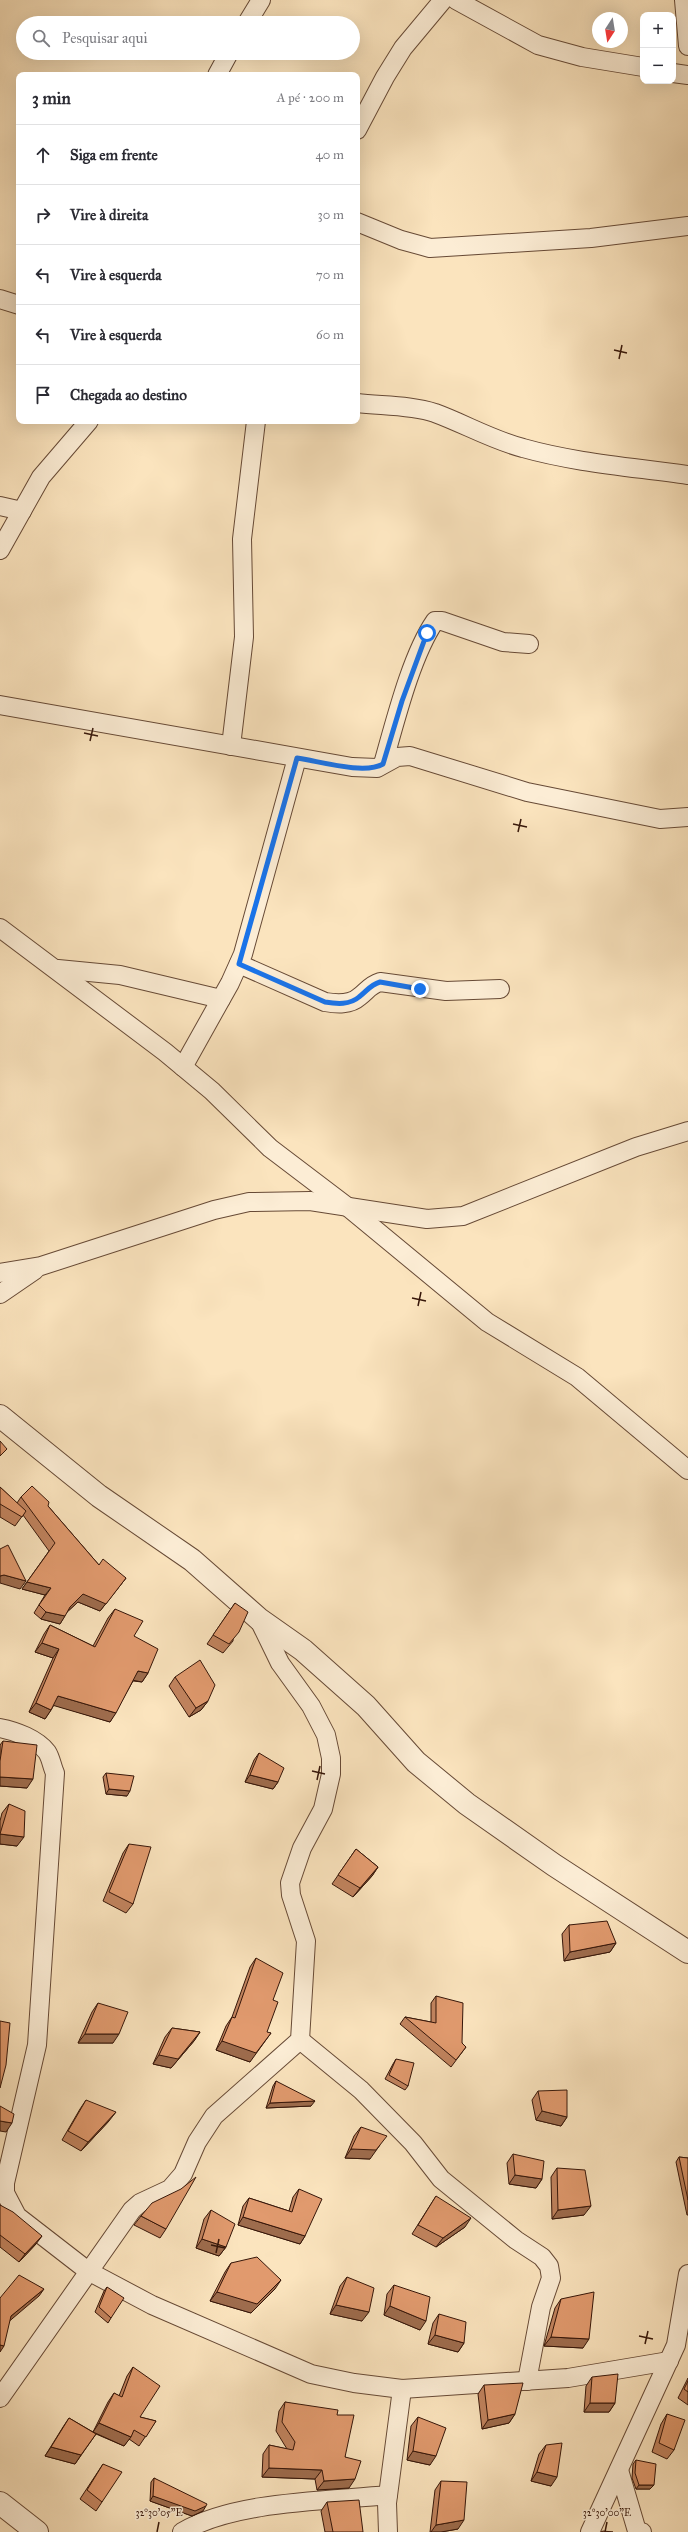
<!DOCTYPE html>
<html lang="pt">
<head>
<meta charset="utf-8">
<style>
	body { margin:0; font-family:"IM FELL Great Primer",serif; background:#f2f2f3; color:#2b2b33 }
	.controls { position:absolute; right:12px; top:12px; display:grid; overflow:hidden; border-radius:8px; box-shadow:0 4px 16px #0002 }
	.controls button { width:36px; height:36px; display:grid; place-items:center; padding:0; border:0; border-bottom:1px solid #e1e1e2; background:#fff; color:#2b2b33; font:20px sans-serif }
	.compass { position:absolute; left:592px; top:12px; width:36px; height:36px; border-radius:50%; background:#fff; box-shadow:0 4px 16px #0002; rotate:192deg }
	.stop { position:absolute; width:12px; height:12px; margin:-9px; border:3px solid #1a73e8; border-radius:50%; background:#fff }
	.stop.end { background:#1a73e8; border-color:#fff; box-shadow:0 1px 4px #0008 }
	.list { margin:0; padding:0; list-style:none }
	h2 { display:flex; justify-content:space-between; align-items:center; height:52px; margin:0; padding:0 16px; font-size:17px }
	h2 small { font-size:13px; font-weight:400; color:#7c7c81 }
	.list li { display:grid; grid-template-columns:26px 1fr auto; gap:12px; align-items:center; box-sizing:border-box; height:60px; padding:0 16px; border-top:1px solid #e1e1e2 }
	.list b { display:block; font-size:15px; white-space:nowrap }
	.list em { font-size:13px; font-style:normal; color:#7c7c81 }
	.icon { flex:none; width:22px; height:22px; fill:none; stroke:currentColor; stroke-width:2; stroke-linecap:round; stroke-linejoin:round }
	.map { position:relative; flex:none; width:688px; height:2532px; overflow:hidden }
	.search { position:absolute; background:#fff; box-shadow:0 4px 16px #0002; left:16px; top:16px; width:344px; height:44px; display:flex; align-items:center; gap:10px; box-sizing:border-box; padding:0 14px; border-radius:22px; color:#7c7c81; font-size:15px }
	.panel { position:absolute; background:#fff; box-shadow:0 4px 16px #0002; left:16px; top:72px; width:344px; height:352px; border-radius:8px }
	.map>svg:first-child { display:block }
	.lines { fill:none; stroke-linecap:round; stroke-linejoin:round }
	.minor-casing { stroke:#674a36; stroke-width:20 }
	.tertiary-casing { stroke:#674a36; stroke-width:24 }
	.minor { stroke:#fcedd5; stroke-width:18 }
	.tertiary { stroke:#fcedd5; stroke-width:22 }
	.wall { fill:#c2845f; stroke:#361609 }
	.shaded-wall { fill:#9e6c4d; stroke:#361609 }
	.building { fill:#e19a6e; stroke:#361609 }
	.route { stroke:#1a73e8; stroke-width:5 }
	.ticks { fill:none; stroke:#361609; stroke-width:1.5 }
	.ticks-label { font-size:10px; text-anchor:middle; fill:#361609; stroke:#fcedd5; stroke-width:3; stroke-linejoin:round; paint-order:stroke }
</style>
</head>
<body>
<div class="map">
<svg width="688" height="2532" viewBox="0 0 688 2532">
	<rect width="100%" height="100%" fill="#fbe4be"/>
	<filter id="stains"><feTurbulence type="fractalNoise" baseFrequency=".005" numOctaves="4"/><feColorMatrix values="0 0 0 0 .2 0 0 0 0 .09 0 0 0 0 .02 0 0 0 .5 -.17"/></filter>
	<radialGradient id="worn" r=".72"><stop offset=".6" stop-color="#630" stop-opacity="0"/><stop offset="1" stop-color="#630" stop-opacity=".3"/></radialGradient>
	<g class="lines">
		<g class="minor-casing">
			<g id="minor">
				<polyline points="456,0 538,45 582,57 643,67"/>
				<polyline points="684,0 688,46"/>
				<polyline points="247,23 261,0"/>
				<polyline points="673,73 688,75"/>
				<polyline points="217,75 229,53"/>
				<polyline points="357,130 385,77 403,48 443,0"/>
				<polyline points="357,222 401,240 430,248 591,238 688,226"/>
				<polyline points="0,299 19,305"/>
				<path d="M357,403c25,3 54,2 78,10 30,11 57,27 88,35 53,15 110,19 165,27"/>
				<polyline points="0,506 22,511"/>
				<polyline points="0,550 41,477 89,421"/>
				<polyline points="0,705 352,767 377,768 397,757 410,756 527,792 660,819 688,817"/>
				<polyline points="231,746 244,637 242,539 256,421"/>
				<path d="M383,764c12,-42 28,-108 52,-143h7l61,21 26,2"/>
				<polyline points="0,928 165,1052 212,1091 270,1148 349,1208 487,1322 577,1377 688,1470"/>
				<path d="M239,964l86,38c12,2 25,3 34,-5 8,-6 11,-12 21,-15l66,9 54,-2"/>
				<polyline points="58,969 120,975 221,999"/>
				<polyline points="183,1067 230,983 243,954 297,758"/>
				<polyline points="0,1273 41,1266 214,1210 249,1202 310,1201 427,1219 463,1216 636,1147 688,1131"/>
				<polyline points="0,1294 35,1270"/>
				<path d="M0,1728c16,3 37,11 47,24 4,6 5,15 8,21l-18,272 -32,138v10l12,23 71,55 64,34 159,69 43,9 48,6 166,-11 101,-17"/>
				<polyline points="300,2040 361,2090 413,2143 441,2179 516,2240 542,2257 549,2266 551,2278 541,2307 527,2381"/>
				<polyline points="0,2398 132,2210 140,2203 170,2189 183,2174 197,2142 214,2116 300,2040 306,1941 291,1895 290,1883 302,1848 323,1809 331,1774 331,1758 326,1735 311,1706 280,1663 259,1620"/>
				<polyline points="619,2470 637,2531 642,2532"/>
				<path d="M182,2532c52,-31 145,-31 206,-37"/>
				<polyline points="388,2532 387,2503 402,2389"/>
				<polyline points="590,2532 676,2345 688,2274"/>
			</g>
		</g>
		<g class="tertiary-casing">
			<g id="tertiary">
				<polyline points="0,1416 99,1496 192,1560 259,1619 303,1650 366,1706 416,1762 467,1804 554,1865 688,1952"/>
				<polyline points="0,2503 37,2532"/>
			</g>
		</g>
		<use href="#minor" class="minor"/>
		<use href="#tertiary" class="tertiary"/>
	</g>
	<g class="wall">
		<polygon points="0,1487 17,1503 21,1497 48,1506 99,1565 126,1578 100,1611 78,1602 67,1612 60,1624 41,1619 34,1613 45,1595 22,1589 49,1551 23,1515 15,1526 0,1517"/>
		<polygon points="235,1603 233,1641 223,1653 207,1644"/>
		<polygon points="115,1609 134,1636 148,1673 142,1682 133,1681 110,1722 54,1705 51,1710 45,1719 29,1712 53,1658 35,1652 44,1634 50,1625 93,1646 108,1618"/>
		<polygon points="175,1677 208,1701 201,1710 189,1717 169,1686"/>
		<polygon points="3,1741 27,1788 0,1786 0,1745"/>
		<polygon points="259,1753 278,1782 273,1789 245,1782 254,1760"/>
		<polygon points="106,1773 127,1796 106,1794 103,1777"/>
		<polygon points="9,1804 17,1846 0,1844 0,1821 2,1813"/>
		<polygon points="129,1844 133,1904 126,1913 103,1901 123,1853"/>
		<polygon points="356,1849 378,1867 372,1876 353,1897 332,1884"/>
		<polygon points="569,1925 616,1943 610,1952 564,1961 562,1934"/>
		<polygon points="256,1958 273,2000 250,2062 216,2050 226,2026 232,2017 250,1967"/>
		<polygon points="436,1996 462,2043 466,2047 451,2067 400,2024 405,2017 431,2022 431,2003"/>
		<polygon points="98,2003 113,2043 78,2043 92,2012"/>
		<polygon points="172,2028 200,2032 194,2041 171,2068 153,2064 165,2037"/>
		<polygon points="396,2059 408,2086 405,2090 385,2079 393,2064"/>
		<polygon points="276,2081 311,2106 266,2108 273,2086"/>
		<polygon points="538,2091 567,2117 561,2126 536,2120 532,2100"/>
		<polygon points="86,2100 109,2121 81,2151 62,2140 80,2109"/>
		<polygon points="361,2127 370,2159 345,2158 354,2136"/>
		<polygon points="513,2154 542,2179 536,2188 509,2184 507,2163"/>
		<polygon points="679,2157 688,2158 688,2215 687,2215 676,2162"/>
		<polygon points="557,2168 584,2215 552,2219 551,2177"/>
		<polygon points="299,2189 305,2236 300,2244 238,2225 243,2206 249,2198 289,2211 293,2197"/>
		<polygon points="436,2196 465,2227 436,2247 412,2234"/>
		<polygon points="0,2205 36,2244 19,2262 0,2247"/>
		<polygon points="211,2210 226,2247 219,2256 196,2248 204,2219"/>
		<polygon points="141,2216 166,2229 160,2238 134,2225"/>
		<polygon points="231,2263 275,2289 251,2313 210,2301 225,2272"/>
		<polygon points="347,2277 362,2321 330,2314 340,2286"/>
		<polygon points="394,2285 420,2330 384,2315 387,2294"/>
		<polygon points="107,2287 111,2318 108,2323 95,2312 104,2291"/>
		<polygon points="561,2299 583,2348 544,2346 555,2308"/>
		<polygon points="439,2314 464,2343 458,2352 428,2344 433,2323"/>
		<polygon points="133,2367 140,2417 156,2421 139,2446 129,2439 124,2446 96,2434 75,2464 45,2456 63,2427 69,2418 93,2432 108,2402 114,2393 119,2396 127,2376"/>
		<polygon points="592,2377 615,2403 609,2412 584,2412 586,2386"/>
		<polygon points="688,2378 688,2405 678,2398"/>
		<polygon points="484,2385 515,2414 509,2423 482,2429 478,2394"/>
		<polygon points="285,2402 337,2415 345,2457 349,2488 317,2490 315,2479 262,2477 263,2454 269,2445 287,2449 276,2431 279,2411"/>
		<polygon points="667,2414 674,2450 667,2459 652,2452 661,2424"/>
		<polygon points="418,2417 430,2465 407,2460 411,2426"/>
		<polygon points="546,2445 551,2486 531,2481 539,2454"/>
		<polygon points="636,2460 650,2489 636,2489 632,2478 633,2464"/>
		<polygon points="103,2464 102,2502 96,2511 80,2499"/>
		<polygon points="154,2478 203,2511 192,2516 150,2501 151,2482"/>
		<polygon points="441,2481 458,2529 441,2532 430,2532 435,2490"/>
		<polygon points="327,2502 363,2532 325,2532 321,2511"/>
	</g>
	<g class="shaded-wall">
		<polygon points="4,1575 26,1581 20,1589 0,1583 0,1576"/>
		<polygon points="126,1578 100,1611 78,1602 65,1614 70,1607 83,1594"/>
		<polygon points="27,1582 51,1588 45,1595 22,1589"/>
		<polygon points="46,1612 65,1616 60,1624 41,1619"/>
		<polygon points="42,1643 59,1649 53,1658 35,1652"/>
		<polygon points="138,1671 148,1673 142,1682 132,1680"/>
		<polygon points="58,1696 116,1713 110,1722 52,1705"/>
		<polygon points="208,1701 201,1710 189,1717 196,1708"/>
		<polygon points="36,1703 51,1710 45,1719 29,1712"/>
		<polygon points="250,1775 278,1782 273,1789 245,1782"/>
		<polygon points="0,1777 33,1779 27,1788 0,1786"/>
		<polygon points="109,1789 130,1791 127,1796 106,1794"/>
		<polygon points="0,1834 24,1837 17,1846 0,1844"/>
		<polygon points="378,1867 372,1876 353,1897 360,1888"/>
		<polygon points="616,1943 610,1952 564,1961 570,1952"/>
		<polygon points="200,2032 194,2041 171,2068 153,2064 159,2055"/>
		<polygon points="271,2033 250,2062 216,2050 222,2041"/>
		<polygon points="85,2034 119,2034 113,2043 78,2043"/>
		<polygon points="315,2101 311,2106 266,2108 270,2103"/>
		<polygon points="542,2111 567,2117 561,2126 536,2120"/>
		<polygon points="116,2112 109,2121 81,2151 88,2142"/>
		<polygon points="0,2121 12,2123 6,2132 0,2131"/>
		<polygon points="380,2145 370,2159 345,2158 351,2149"/>
		<polygon points="515,2175 542,2179 536,2188 509,2184"/>
		<polygon points="591,2206 584,2215 552,2219 558,2210"/>
		<polygon points="243,2217 305,2236 300,2244 238,2225"/>
		<polygon points="471,2218 465,2227 436,2247 443,2238"/>
		<polygon points="42,2236 36,2244 19,2262 25,2254"/>
		<polygon points="202,2239 226,2247 219,2256 196,2248"/>
		<polygon points="281,2280 275,2289 251,2313 210,2301 217,2292"/>
		<polygon points="44,2289 39,2296 6,2324 11,2316"/>
		<polygon points="336,2305 369,2312 362,2321 330,2314"/>
		<polygon points="390,2306 426,2321 420,2330 384,2315"/>
		<polygon points="435,2335 464,2343 458,2352 428,2344"/>
		<polygon points="551,2337 589,2339 583,2348 544,2346"/>
		<polygon points="0,2345 4,2346 0,2352"/>
		<polygon points="590,2403 615,2403 609,2412 584,2412"/>
		<polygon points="515,2414 509,2423 482,2429 488,2420"/>
		<polygon points="99,2423 131,2437 124,2446 93,2432"/>
		<polygon points="51,2447 81,2455 75,2464 45,2456"/>
		<polygon points="413,2451 436,2456 430,2465 407,2460"/>
		<polygon points="269,2468 322,2470 315,2479 262,2477"/>
		<polygon points="537,2472 557,2477 551,2486 531,2481"/>
		<polygon points="355,2479 349,2488 317,2490 324,2481"/>
		<polygon points="639,2485 654,2485 650,2489 636,2489"/>
		<polygon points="153,2496 206,2506 203,2511 192,2516 150,2501"/>
		<polygon points="464,2520 458,2529 441,2532 431,2532 436,2525"/>
	</g>
	<g class="building">
		<polygon points="0,1441 7,1449 0,1456"/>
		<polygon points="32,1486 49,1502 48,1506 99,1565 103,1559 126,1578 106,1604 83,1594 70,1607 65,1616 46,1612 39,1605 51,1588 27,1582 55,1543 21,1497"/>
		<polygon points="0,1487 26,1511 22,1517 0,1504"/>
		<polygon points="8,1545 26,1581 4,1575 0,1576 0,1549"/>
		<polygon points="235,1603 248,1612 239,1632 229,1644 213,1635"/>
		<polygon points="115,1609 143,1621 134,1636 158,1649 148,1673 138,1671 116,1713 58,1696 51,1710 36,1703 59,1649 42,1643 50,1625 95,1647"/>
		<polygon points="200,1660 215,1685 208,1701 196,1708 175,1677"/>
		<polygon points="3,1741 37,1745 33,1779 0,1777 0,1761"/>
		<polygon points="259,1753 284,1768 278,1782 250,1775"/>
		<polygon points="106,1773 134,1776 130,1791 109,1789"/>
		<polygon points="9,1804 25,1811 24,1837 0,1834"/>
		<polygon points="129,1844 151,1847 133,1904 109,1892"/>
		<polygon points="356,1849 378,1867 360,1888 338,1875"/>
		<polygon points="607,1921 616,1943 570,1952 569,1925"/>
		<polygon points="256,1958 283,1973 273,2000 278,2002 267,2032 271,2033 256,2053 222,2041 232,2017 235,2018"/>
		<polygon points="436,1996 463,2003 462,2043 466,2047 456,2060 405,2017 436,2023"/>
		<polygon points="98,2003 128,2012 119,2034 85,2034"/>
		<polygon points="0,2021 10,2023 6,2065 0,2088"/>
		<polygon points="172,2028 200,2032 178,2059 159,2055"/>
		<polygon points="396,2059 414,2063 408,2086 389,2075"/>
		<polygon points="276,2081 315,2101 270,2103"/>
		<polygon points="567,2090 567,2117 542,2111 538,2091"/>
		<polygon points="86,2100 116,2112 88,2142 68,2131"/>
		<polygon points="0,2106 14,2114 12,2123 0,2121"/>
		<polygon points="361,2127 387,2136 376,2150 351,2149"/>
		<polygon points="513,2154 544,2161 542,2179 515,2175"/>
		<polygon points="679,2157 688,2158 688,2200"/>
		<polygon points="557,2168 585,2170 591,2206 558,2210"/>
		<polygon points="196,2177 166,2229 141,2216 152,2203 181,2189"/>
		<polygon points="299,2189 322,2199 305,2236 243,2217 249,2198 292,2212"/>
		<polygon points="436,2196 471,2218 443,2238 418,2225"/>
		<polygon points="0,2205 13,2212 42,2236 25,2254 0,2235"/>
		<polygon points="211,2210 235,2224 226,2247 202,2239"/>
		<polygon points="257,2257 281,2280 257,2304 217,2292 231,2263"/>
		<polygon points="19,2275 44,2289 11,2316 4,2346 0,2345 0,2298"/>
		<polygon points="347,2277 374,2288 369,2312 336,2305"/>
		<polygon points="394,2285 430,2297 426,2321 390,2306"/>
		<polygon points="107,2287 124,2298 111,2318 99,2307"/>
		<polygon points="594,2292 589,2339 551,2337 561,2299"/>
		<polygon points="439,2314 466,2322 464,2343 435,2335"/>
		<polygon points="133,2367 160,2386 140,2417 156,2421 146,2437 134,2430 131,2437 99,2423 114,2393 122,2397"/>
		<polygon points="618,2374 615,2403 590,2403 592,2377"/>
		<polygon points="688,2381 688,2392 684,2389"/>
		<polygon points="523,2383 515,2414 488,2420 484,2385"/>
		<polygon points="285,2402 338,2410 337,2415 354,2415 345,2457 361,2461 355,2479 324,2481 322,2470 269,2468 269,2445 293,2450 295,2442 282,2422"/>
		<polygon points="667,2414 685,2420 674,2450 659,2443"/>
		<polygon points="418,2417 446,2428 436,2456 413,2451"/>
		<polygon points="69,2418 96,2434 81,2455 51,2447"/>
		<polygon points="562,2443 557,2477 537,2472 546,2445"/>
		<polygon points="636,2460 656,2464 654,2485 639,2485 635,2473"/>
		<polygon points="103,2464 122,2472 102,2502 87,2490"/>
		<polygon points="154,2478 207,2504 206,2506 195,2511 153,2496"/>
		<polygon points="441,2481 467,2482 464,2520 436,2525"/>
		<polygon points="359,2500 363,2532 333,2532 327,2502"/>
		<polygon points="603,2531 613,2532 601,2532"/>
	</g>
	<g class="lines">
		<path class="route" d="M420,989l-40,-7c-10,3 -13,9 -21,15 -9,8 -22,7 -34,5l-86,-38 58,-206c22,3 67,17 86,6l19,-63 25,-68"/>
	</g>
	<path class="ticks" d="M614,350l13,3M619,359l3,-14M84,733l14,3M90,741l3,-13M513,824l14,3M518,832l3,-13M412,1298l14,3M418,1306l3,-14M312,1771l13,3M317,1780l3,-14M211,2245l14,3M216,2253l3,-14M639,2336l14,3M645,2344l3,-13M157,2532l2,-10M605,2532l2,-10"/>
	<g class="ticks-label">
		<text x="159" y="2516">32°30'05"E</text>
		<text x="607" y="2516">32°30'00"E</text>
	</g>
	<rect width="100%" height="100%" filter="url(#stains)"/>
	<rect width="100%" height="100%" fill="url(#worn)"/>
</svg>
<div class="controls">
<button>+</button>
<button>−</button>
</div>
<svg class="compass" viewBox="-18 -18 36 36"><path d="M0-13l5 13h-10z" fill="#e53935"/><path d="M0 13l5-13h-10z" fill="#7c7c81"/></svg>
<div class="stop" style="left:427px;top:633px"></div>
<div class="stop end" style="left:420px;top:989px"></div>
<div class="search"><svg class="icon" aria-label="search" viewBox="0 0 24 24"><circle cx="10" cy="10" r="6"/><path d="M15 15l6 6"/></svg>Pesquisar aqui</div>
<section class="panel">
<h2>3 min<small>A pé · 200 m</small></h2>
<ul class="list">
<li><svg class="icon" aria-label="ahead" viewBox="0 0 24 24"><path d="M12 20V5M6 11l6-6 6 6"/></svg><div><b>Siga em frente</b></div><em>40 m</em></li>
<li><svg class="icon" aria-label="right" viewBox="0 0 24 24"><path d="M7 20v-9h11M14 6l5 5-5 5"/></svg><div><b>Vire à direita</b></div><em>30 m</em></li>
<li><svg class="icon" aria-label="left" viewBox="0 0 24 24"><path d="M17 20v-9H6M10 6l-5 5 5 5"/></svg><div><b>Vire à esquerda</b></div><em>70 m</em></li>
<li><svg class="icon" aria-label="left" viewBox="0 0 24 24"><path d="M17 20v-9H6M10 6l-5 5 5 5"/></svg><div><b>Vire à esquerda</b></div><em>60 m</em></li>
<li><svg class="icon" aria-label="arrive" viewBox="0 0 24 24"><path d="M6 21V4h12l-3 4 3 4H6"/></svg><div><b>Chegada ao destino</b></div></li>
</ul>
</section>
</div>
</body>
</html>
